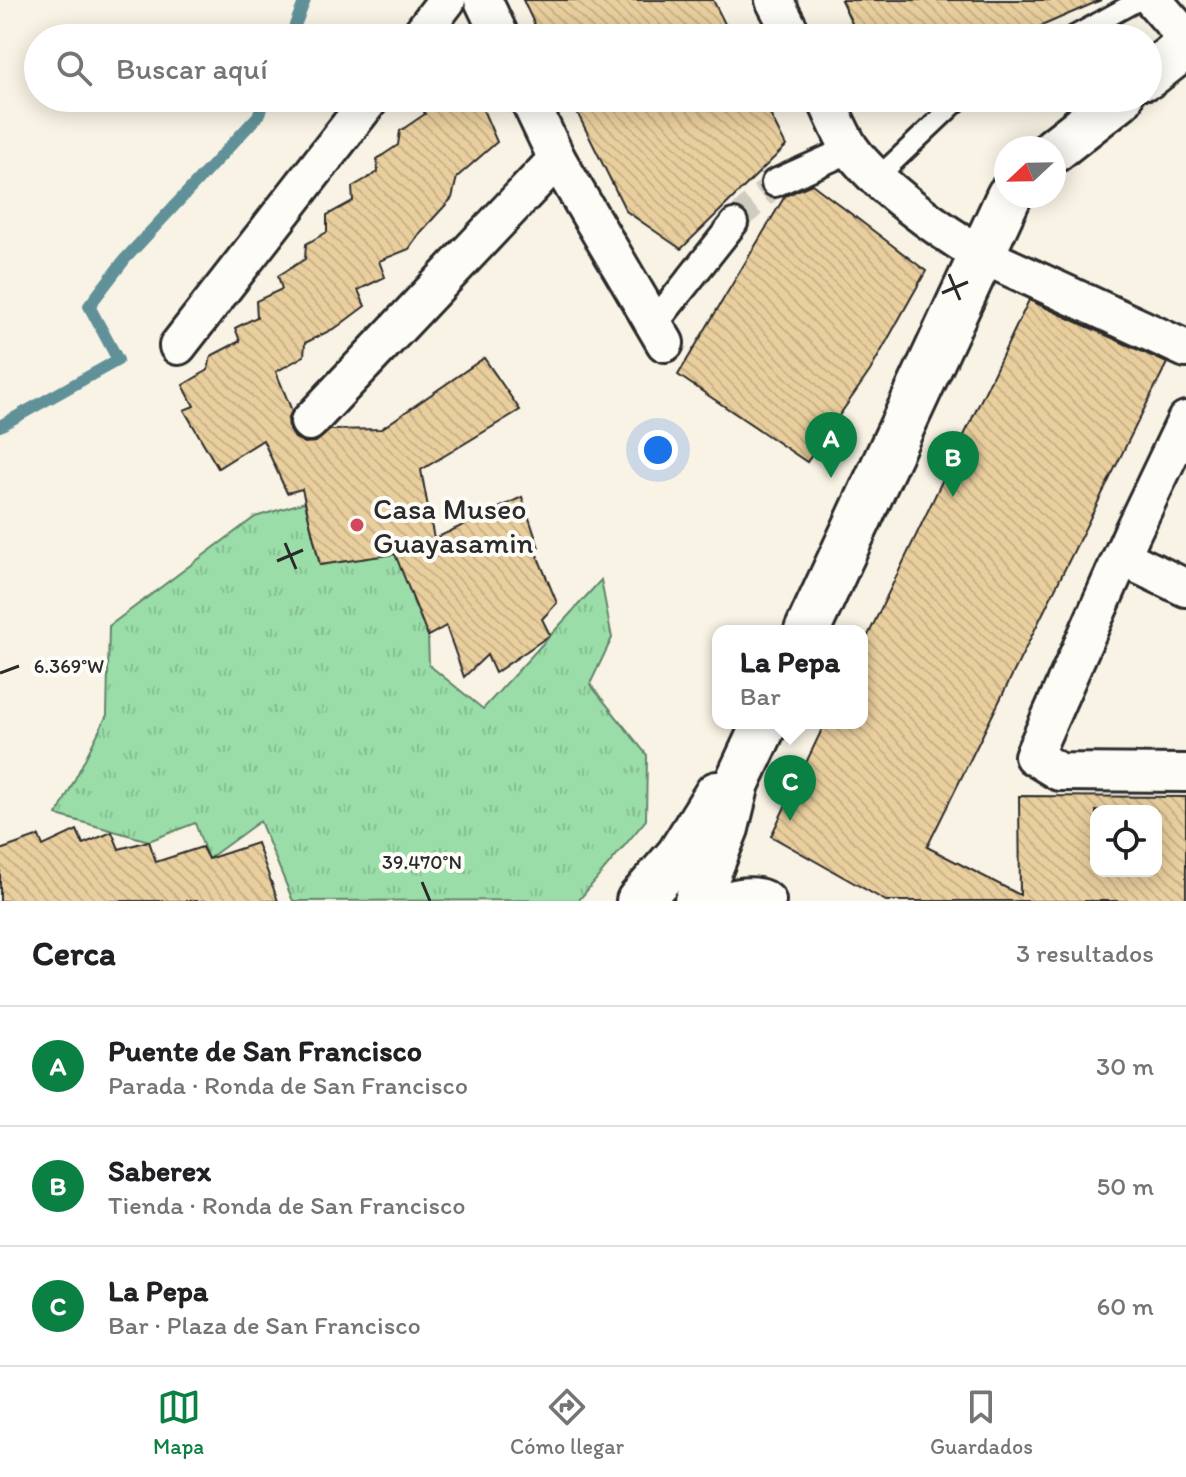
<!DOCTYPE html>
<html lang="es">
<head>
<meta charset="utf-8">
<style>
	body { margin:0; font-family:Itim,sans-serif; background:#f6f6f6; color:#202124 }
	.controls { position:absolute; right:24px; bottom:24px; display:grid; overflow:hidden; border-radius:16px; box-shadow:0 4px 20px #0003 }
	.controls button { width:72px; height:72px; display:grid; place-items:center; padding:0; border:0; border-bottom:2px solid #e0e0e0; background:#fff; color:#202124; font:40px sans-serif }
	.compass { position:absolute; left:994px; top:136px; width:72px; height:72px; border-radius:50%; background:#fff; box-shadow:0 4px 20px #0003; rotate:248deg }
	.you { position:absolute; left:658px; top:450px; width:28px; height:28px; margin:-20px; border:6px solid #fff; border-radius:50%; background:#1a73e8; box-shadow:0 0 0 12px #1a73e833 }
	.badge { display:grid; place-items:center; width:52px; height:52px; border-radius:50%; background:#0b8043; color:#fff; font-size:26px; font-weight:700 }
	.pin { position:absolute; translate:-50% -66px; filter:drop-shadow(0 2px 4px #0008) }
	.pin::after { content:''; position:absolute; top:42px; width:28px; height:24px; background:inherit; clip-path:polygon(0 0,100% 0,50% 100%) }
	.popup { position:absolute; left:712px; top:625px; width:156px; height:104px; box-sizing:border-box; display:grid; place-content:center; border-radius:16px; background:#fff; filter:drop-shadow(0 2px 6px #0005); font-size:26px; white-space:nowrap; color:#757577 }
	.popup b { font-size:30px; color:#202124 }
	.popup::after { content:''; position:absolute; left:50%; top:100%; margin-left:-16px; border:16px solid transparent; border-top-color:#fff }
	.list { margin:0; padding:0; list-style:none }
	h2 { display:flex; justify-content:space-between; align-items:center; height:104px; margin:0; padding:0 32px; font-size:34px }
	h2 small { font-size:26px; font-weight:400; color:#757577 }
	.list li { display:grid; grid-template-columns:52px 1fr auto; gap:24px; align-items:center; box-sizing:border-box; height:120px; padding:0 32px; border-top:2px solid #e0e0e0 }
	.list b { display:block; font-size:30px; white-space:nowrap }
	.list p { margin:0; font-size:26px; white-space:nowrap; color:#757577 }
	.list em { font-size:26px; font-style:normal; color:#757577 }
	.icon { flex:none; width:44px; height:44px; fill:none; stroke:currentColor; stroke-width:2; stroke-linecap:round; stroke-linejoin:round }
	.map { position:relative; flex:none; width:1186px; height:901px; overflow:hidden }
	.search { position:absolute; background:#fff; box-shadow:0 4px 20px #0003; left:24px; right:24px; top:24px; height:88px; display:flex; align-items:center; gap:20px; box-sizing:border-box; padding:0 28px; border-radius:44px; color:#757577; font-size:30px }
	.sheet { height:464px; background:#fff }
	nav { display:flex; justify-content:space-around; align-items:center; box-sizing:border-box; height:112px; border-top:2px solid #e0e0e0; background:#fff; font-size:22px; color:#757577 }
	nav a { display:grid; justify-items:center; gap:4px }
	nav .on { color:#0b8043 }
	.map>svg:first-child { display:block }
	.park { fill:url(#park-tufts); stroke:#62846a; stroke-width:2 }
	.lines { fill:none; stroke-linecap:round; stroke-linejoin:round }
	.stream { stroke:#619198; stroke-width:12 }
	.building { fill:url(#building-back-hatch); stroke:#2b2b2b; stroke-width:2; fill-rule:evenodd }
	.pedestrian-tunnel { stroke:#d0cbc0; stroke-width:26; stroke-dasharray:26 13; stroke-linecap:butt }
	.service-casing { stroke:#2b2b2b; stroke-width:24 }
	.pedestrian-casing { stroke:#2b2b2b; stroke-width:32 }
	.minor-casing { stroke:#2b2b2b; stroke-width:42 }
	.secondary-casing { stroke:#2b2b2b; stroke-width:50 }
	.service { stroke:#fdfcf7; stroke-width:18 }
	.pedestrian { stroke:#fdfcf7; stroke-width:26 }
	.minor { stroke:#fdfcf7; stroke-width:36 }
	.secondary { stroke:#fdfcf7; stroke-width:44 }
	.ticks { fill:none; stroke:#2b2b2b; stroke-width:3 }
	.poi-dot { fill:#d1495b; stroke:#fdfcf7; stroke-width:3 }
	.labels { text-anchor:middle; dominant-baseline:central; stroke-width:8; stroke-linejoin:round; paint-order:stroke }
	.poi-label { font-size:30px; fill:#2b2b2b; stroke:#fdfcf7; text-anchor:start }
	.ticks-label { font-size:20px; text-anchor:middle; fill:#2b2b2b; stroke:#fdfcf7; stroke-width:8; stroke-linejoin:round; paint-order:stroke }
</style>
</head>
<body>
<div class="map">
<svg width="1186" height="901" viewBox="0 0 1186 901">
	<defs>
		<pattern id="park-tufts" width="24" height="20" patternUnits="userSpaceOnUse" patternTransform="scale(2)"><rect width="24" height="20" fill="#9adda8"/><path d="M3 7l-1-3M5 7V3M7 7l1-3M15 17l-1-3M17 17v-4M19 17l1-3" fill="none" stroke="#85be91"/></pattern>
		<pattern id="building-back-hatch" width="6" height="6" patternUnits="userSpaceOnUse" patternTransform="scale(2)"><rect width="6" height="6" fill="#eacf9e"/><path d="M-1 5l2 2M0 0l6 6M5-1l2 2" fill="none" stroke="#c9b288"/></pattern>
	</defs>
	<rect width="100%" height="100%" fill="#f9f3e5"/>
	<filter id="ink" filterUnits="userSpaceOnUse"><feTurbulence type="fractalNoise" baseFrequency=".0125" numOctaves="2"/><feDisplacementMap in="SourceGraphic" scale="16" xChannelSelector="R" yChannelSelector="G"/><feConvolveMatrix kernelMatrix="1 2 1 2 8 2 1 2 1" color-interpolation-filters="sRGB"/></filter>
	<g filter="url(#ink)">
		<polygon class="park" points="305,502 320,565 402,552 413,601 428,636 429,665 483,709 601,580 612,638 590,684 647,755 646,820 579,900 293,901 260,821 208,859 195,823 149,841 57,815 107,715 109,626 255,517"/>
		<g class="lines">
			<g class="stream">
				<polyline points="290,38 305,0"/>
				<polyline points="0,426 118,360 89,306 125,259 258,116 265,98"/>
			</g>
		</g>
		<g class="building">
			<polygon points="523,0 713,0 732,38 541,38"/>
			<polygon points="841,0 1101,0 1014,38 859,38"/>
			<polygon points="418,98 478,98 497,142 457,177 452,198 421,232 409,249 379,261 385,277 358,290 365,306 337,327 305,343 304,356 276,372 292,411 288,418 289,429 295,438 305,443 316,442 330,430 381,429 484,358 520,410 421,470 434,539 522,497 539,548 535,550 557,603 542,619 550,635 495,673 487,655 464,677 446,626 428,636 395,554 320,565 302,489 287,493 263,440 218,468 184,410 194,406 183,385 208,370 211,356 240,341 235,328 257,317 256,301 282,289 278,276 305,259 306,244 327,232 327,215 353,201 352,187 378,172 377,159 398,145 400,131 425,114"/>
			<polygon points="570,98 762,98 786,146 681,249 626,211"/>
			<polygon points="812,184 926,271 870,371 807,462 678,375 785,196"/>
			<path d="M1029,300l138,63 -240,484 93,48 -1,-99 167,1v104h-300l-115,-65 54,-113h37v-75zM1096,811h60v60h-60z"/>
			<polygon points="77,830 83,844 112,832 119,849 149,841 156,862 202,847 208,859 257,843 278,901 0,901 0,850 39,836 43,846"/>
		</g>
		<g class="lines">
			<polyline class="pedestrian-tunnel" points="734,223 775,183"/>
			<g class="service-casing">
				<g id="service">
					<polyline points="1070,38 1139,0"/>
					<polyline points="878,177 961,98"/>
				</g>
			</g>
			<g class="pedestrian-casing">
				<g id="pedestrian">
					<polyline points="775,183 851,149"/>
					<polyline points="654,324 734,223"/>
				</g>
			</g>
			<g class="minor-casing">
				<g id="minor">
					<polyline points="483,0 501,38"/>
					<polyline points="774,0 794,38"/>
					<polyline points="1153,0 1186,38"/>
					<polyline points="418,38 447,0"/>
					<polyline points="528,98 557,159 665,343"/>
					<path d="M825,98c8,16 15,35 25,50 25,36 94,86 132,107l204,94"/>
					<polyline points="178,346 371,98"/>
					<polyline points="1186,420 1132,533 1033,756 1059,772 1186,773"/>
					<polyline points="309,422 557,159"/>
					<polyline points="1122,557 1186,588"/>
					<path d="M721,901c15,-3 33,-9 46,0"/>
				</g>
			</g>
			<g class="secondary-casing">
				<g id="secondary">
					<polyline points="1148,76 1186,46"/>
					<polyline points="1054,150 1120,98"/>
					<polyline points="807,631 1009,196"/>
					<polyline points="639,901 679,855 717,794"/>
					<polyline points="697,901 726,828 737,783 765,723"/>
				</g>
			</g>
			<use href="#service" class="service"/>
			<use href="#pedestrian" class="pedestrian"/>
			<use href="#minor" class="minor"/>
			<use href="#secondary" class="secondary"/>
		</g>
	</g>
	<path class="ticks" d="M949,274l11,26M942,293l26,-11M285,543l11,26M277,561l26,-11M0,673l19,-7M422,882l8,19"/>
	<circle class="poi-dot" cx="357" cy="525" r="8"/>
	<g class="labels">
		<g class="poi-label">
			<text x="373" y="508">Casa Museo<tspan x="373" dy="34">Guayasamin</tspan></text>
		</g>
	</g>
	<g class="ticks-label">
		<text x="69" y="673">6.369°W</text>
		<text x="422" y="869">39.470°N</text>
	</g>
</svg>
<div class="controls">
<button><svg class="icon" aria-label="locate" viewBox="0 0 24 24"><circle cx="12" cy="12" r="6"/><path d="M12 2v4M12 18v4M2 12h4M18 12h4"/></svg></button>
</div>
<svg class="compass" viewBox="-18 -18 36 36"><path d="M0-13l5 13h-10z" fill="#e53935"/><path d="M0 13l5-13h-10z" fill="#757577"/></svg>
<div class="you"></div>
<div class="pin badge" style="left:831px;top:478px">A</div>
<div class="pin badge" style="left:953px;top:497px">B</div>
<div class="pin badge" style="left:790px;top:821px">C</div>
<div class="popup"><b>La Pepa</b>Bar</div>
<div class="search"><svg class="icon" aria-label="search" viewBox="0 0 24 24"><circle cx="10" cy="10" r="6"/><path d="M15 15l6 6"/></svg>Buscar aquí</div>
</div>
<section class="sheet">
<h2>Cerca<small>3 resultados</small></h2>
<ul class="list">
<li><span class="badge">A</span><div><b>Puente de San Francisco</b><p>Parada · Ronda de San Francisco</p></div><em>30 m</em></li>
<li><span class="badge">B</span><div><b>Saberex</b><p>Tienda · Ronda de San Francisco</p></div><em>50 m</em></li>
<li><span class="badge">C</span><div><b>La Pepa</b><p>Bar · Plaza de San Francisco</p></div><em>60 m</em></li>
</ul>
</section>
<nav>
<a class="on"><svg class="icon" aria-label="map" viewBox="0 0 24 24"><path d="M3 6l6-2 6 2 6-2v14l-6 2-6-2-6 2zM9 4v14M15 6v14"/></svg>Mapa</a>
<a><svg class="icon" aria-label="directions" viewBox="0 0 24 24"><path d="M12 3l9 9-9 9-9-9zM9 14v-3h6M13 9l2 2-2 2"/></svg>Cómo llegar</a>
<a><svg class="icon" aria-label="saved" viewBox="0 0 24 24"><path d="M7 4h10v16l-5-4-5 4z"/></svg>Guardados</a>
</nav>
</body>
</html>
